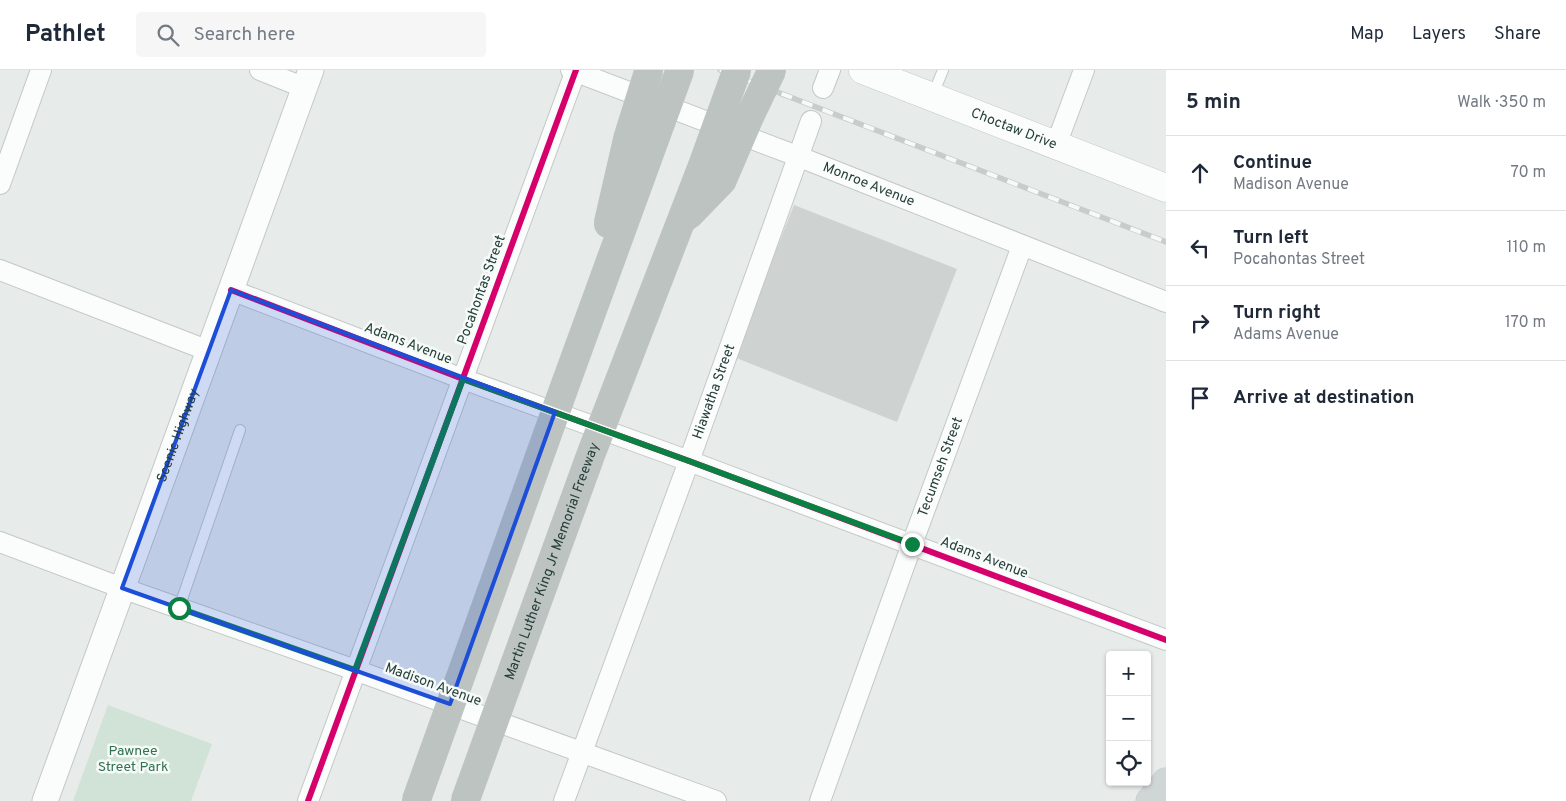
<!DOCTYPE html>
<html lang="en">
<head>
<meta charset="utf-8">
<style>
	body { margin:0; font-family:Overpass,sans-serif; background:#f6f6f7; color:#1f2937 }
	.controls { position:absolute; right:15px; bottom:15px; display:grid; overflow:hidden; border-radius:5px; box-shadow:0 1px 4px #0004 }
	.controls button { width:45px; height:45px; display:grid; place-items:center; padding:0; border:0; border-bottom:1px solid #e0e1e3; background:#fff; color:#1f2937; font:25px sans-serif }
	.stop { position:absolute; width:15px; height:15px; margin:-11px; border:4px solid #0b8043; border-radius:50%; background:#fff }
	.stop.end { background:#0b8043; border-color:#fff; box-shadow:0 1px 5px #0008 }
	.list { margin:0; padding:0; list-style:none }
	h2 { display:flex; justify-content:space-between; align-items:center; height:65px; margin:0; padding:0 20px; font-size:21px }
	h2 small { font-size:16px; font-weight:400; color:#747a83 }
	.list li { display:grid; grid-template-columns:32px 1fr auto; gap:15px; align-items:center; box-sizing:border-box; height:75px; padding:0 20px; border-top:1px solid #e0e1e3 }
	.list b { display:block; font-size:19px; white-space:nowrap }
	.list p { margin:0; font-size:16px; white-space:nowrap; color:#747a83 }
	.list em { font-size:16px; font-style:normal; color:#747a83 }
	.icon { flex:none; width:28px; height:28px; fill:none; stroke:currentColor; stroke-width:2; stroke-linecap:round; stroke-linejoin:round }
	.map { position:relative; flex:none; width:1166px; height:731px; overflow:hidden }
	header { display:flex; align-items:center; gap:30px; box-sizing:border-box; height:70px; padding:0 25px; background:#fff; border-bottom:1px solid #e0e1e3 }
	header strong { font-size:24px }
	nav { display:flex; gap:28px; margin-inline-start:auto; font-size:18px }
	.search { width:350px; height:45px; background:#f6f6f7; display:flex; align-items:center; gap:12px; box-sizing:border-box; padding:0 18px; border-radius:5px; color:#747a83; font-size:19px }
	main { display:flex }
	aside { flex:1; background:#fff }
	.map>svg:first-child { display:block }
	.green { fill:#d1e3d7 }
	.building { fill:#ced2d1 }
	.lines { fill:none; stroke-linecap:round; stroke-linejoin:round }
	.service-casing { stroke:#c4c8c6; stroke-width:12 }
	.minor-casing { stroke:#c4c8c6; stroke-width:22 }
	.tertiary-casing { stroke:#c4c8c6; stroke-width:27 }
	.secondary-casing { stroke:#c3c9c6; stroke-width:29 }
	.primary-casing { stroke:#c2cac8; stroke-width:29 }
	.service { stroke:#fbfcfc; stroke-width:10 }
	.minor { stroke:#fbfcfc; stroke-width:20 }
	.tertiary { stroke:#fbfcfc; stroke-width:25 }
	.secondary { stroke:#fbfcfc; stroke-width:28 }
	.primary { stroke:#cfd6d5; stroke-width:28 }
	.rail-casing { stroke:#c8ccca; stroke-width:5.5 }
	.rail { stroke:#f6faf8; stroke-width:4; stroke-dasharray:11; stroke-linecap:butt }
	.motorway-bridge-casing { stroke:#c2cac8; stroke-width:29; stroke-linecap:butt }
	.motorway-bridge { stroke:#bcc3c1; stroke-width:28 }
	.cycleway-casing { stroke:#f6faf8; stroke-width:9 }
	.cycleway { stroke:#d6006c; stroke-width:6 }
	.route { stroke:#0b8043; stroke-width:6 }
	.marked { fill:#1d4ed8; fill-opacity:0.2; stroke:#1d4ed8; stroke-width:4; stroke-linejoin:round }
	.labels { text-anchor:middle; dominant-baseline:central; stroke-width:5; stroke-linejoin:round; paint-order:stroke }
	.street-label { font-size:14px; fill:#253e39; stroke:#f6faf8 }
	.park-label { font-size:14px; fill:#31734d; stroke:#f6faf8 }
</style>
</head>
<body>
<header>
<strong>Pathlet</strong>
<div class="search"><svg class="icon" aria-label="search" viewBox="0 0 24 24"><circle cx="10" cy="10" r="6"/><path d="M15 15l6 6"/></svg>Search here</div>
<nav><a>Map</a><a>Layers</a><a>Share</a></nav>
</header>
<main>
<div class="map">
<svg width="1166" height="731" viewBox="0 0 1166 731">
	<rect width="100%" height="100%" fill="#e7ebe9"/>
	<polygon class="green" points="108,635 212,674 191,731 73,731"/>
	<polygon class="building" points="794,135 957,199 897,352 734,287"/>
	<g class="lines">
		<g class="service-casing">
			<g id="service">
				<polyline points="932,27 943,0"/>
				<polyline points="179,538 240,360"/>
			</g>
		</g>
		<g class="minor-casing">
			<g id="minor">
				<polyline points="260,0 305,18"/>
				<path id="s1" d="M571,0l226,86 369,146"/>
				<polyline points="823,18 830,0"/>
				<polyline points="1056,75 1084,0"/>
				<polyline points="0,114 41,0"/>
				<polyline points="0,200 209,281"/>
				<polyline points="231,220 463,309 689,391 1166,570"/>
				<polyline points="0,472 122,518 355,600 716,731"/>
				<polyline points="308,731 576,0"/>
				<path id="s2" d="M564,731l125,-340 122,-340"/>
				<path id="s3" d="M820,731l92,-257 110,-298"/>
			</g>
		</g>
		<g class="tertiary-casing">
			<g id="tertiary">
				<path id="s4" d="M45,731l266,-731"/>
			</g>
		</g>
		<g class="secondary-casing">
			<g id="secondary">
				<path id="s5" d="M863,0l303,118"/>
			</g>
		</g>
		<g class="primary-casing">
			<polyline id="primary" points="1150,731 1166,712"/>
		</g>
		<use href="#service" class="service"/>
		<use href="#minor" class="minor"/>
		<use href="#tertiary" class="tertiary"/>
		<use href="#secondary" class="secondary"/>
		<use href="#primary" class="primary"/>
		<g class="rail-casing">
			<polyline id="rail" points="720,0 1166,172"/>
		</g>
		<use href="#rail" class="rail"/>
		<g class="motorway-bridge-casing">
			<g id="motorway-bridge">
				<polyline points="688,146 722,111 749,48 772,0"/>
				<polyline points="608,154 628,67 649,0"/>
				<polyline points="416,731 564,318 680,0"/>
				<path id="s6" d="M465,731l126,-347 112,-290 34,-94"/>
			</g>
		</g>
		<use href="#motorway-bridge" class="motorway-bridge"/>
		<g class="cycleway-casing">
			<g id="cycleway">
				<polyline points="231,220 463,309 689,391 1166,570"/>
				<polyline points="308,731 576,0"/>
			</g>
		</g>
		<use href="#cycleway" class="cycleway"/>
	</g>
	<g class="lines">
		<polyline class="route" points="179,538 355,600 463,309 689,391 912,474"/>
	</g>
	<path class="marked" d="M231,220l324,122 -105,292 -328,-116z"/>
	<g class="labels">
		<g class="street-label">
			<text stroke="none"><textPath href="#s5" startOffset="162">Choctaw Drive</textPath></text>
			<text stroke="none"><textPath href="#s1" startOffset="319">Monroe Avenue</textPath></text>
			<text transform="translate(482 220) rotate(-70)">Pocahontas Street</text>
			<text transform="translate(408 274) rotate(21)">Adams Avenue</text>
			<text stroke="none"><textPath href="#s2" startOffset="436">Hiawatha Street</textPath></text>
			<text stroke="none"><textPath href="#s4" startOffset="389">Scenic Highway</textPath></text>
			<text stroke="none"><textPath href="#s3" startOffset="355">Tecumseh Street</textPath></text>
			<text transform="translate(984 488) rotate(21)">Adams Avenue</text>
			<text stroke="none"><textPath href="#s6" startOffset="255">Martin Luther King Jr Memorial Freeway</textPath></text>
			<text transform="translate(433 615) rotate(20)">Madison Avenue</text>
		</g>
		<g class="park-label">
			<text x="133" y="681">Pawnee<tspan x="133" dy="16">Street Park</tspan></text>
		</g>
	</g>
</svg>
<div class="controls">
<button>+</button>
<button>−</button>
<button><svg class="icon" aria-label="locate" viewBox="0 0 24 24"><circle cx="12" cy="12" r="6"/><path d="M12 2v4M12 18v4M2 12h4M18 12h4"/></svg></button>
</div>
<div class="stop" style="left:179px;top:538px"></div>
<div class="stop end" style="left:912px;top:474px"></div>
</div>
<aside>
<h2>5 min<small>Walk · 350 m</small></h2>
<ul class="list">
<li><svg class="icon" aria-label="ahead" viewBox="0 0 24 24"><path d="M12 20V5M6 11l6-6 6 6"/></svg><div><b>Continue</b><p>Madison Avenue</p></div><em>70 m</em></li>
<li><svg class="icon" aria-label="left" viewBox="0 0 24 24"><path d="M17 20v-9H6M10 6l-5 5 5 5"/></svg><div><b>Turn left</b><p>Pocahontas Street</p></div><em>110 m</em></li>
<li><svg class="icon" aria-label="right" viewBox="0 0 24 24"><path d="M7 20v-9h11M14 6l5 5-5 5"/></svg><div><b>Turn right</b><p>Adams Avenue</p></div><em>170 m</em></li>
<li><svg class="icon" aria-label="arrive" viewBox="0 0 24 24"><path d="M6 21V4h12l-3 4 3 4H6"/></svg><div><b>Arrive at destination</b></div></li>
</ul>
</aside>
</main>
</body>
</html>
